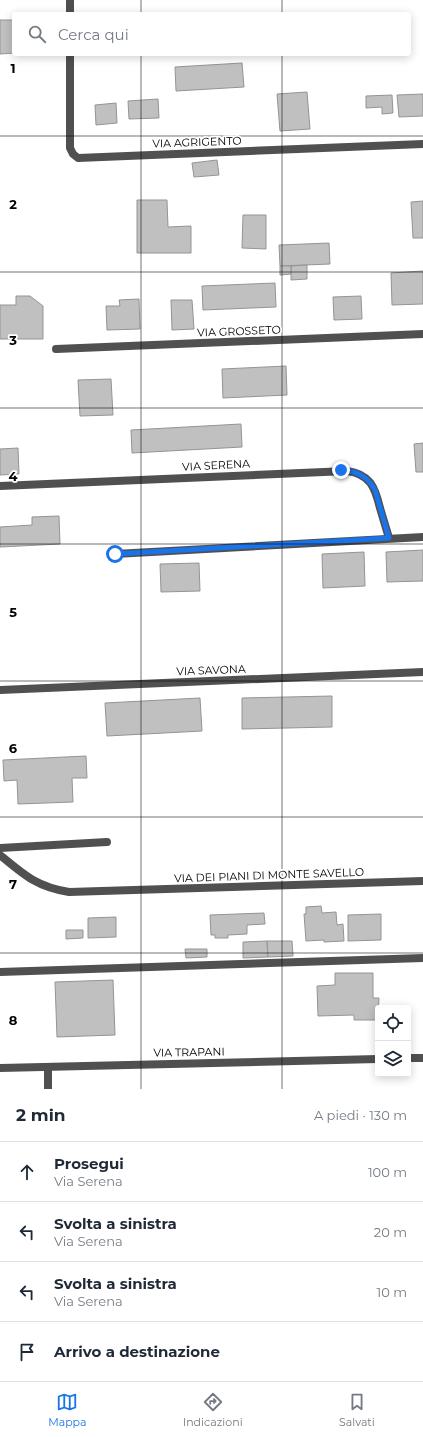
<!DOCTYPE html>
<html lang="it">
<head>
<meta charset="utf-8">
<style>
	body { margin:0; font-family:Montserrat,sans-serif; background:#f6f6f7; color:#1f2937 }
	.controls { position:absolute; right:12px; bottom:12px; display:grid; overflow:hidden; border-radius:4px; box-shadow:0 2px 10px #0003 }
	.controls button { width:36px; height:36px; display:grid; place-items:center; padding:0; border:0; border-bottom:1px solid #e0e1e3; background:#fff; color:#1f2937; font:20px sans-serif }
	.stop { position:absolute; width:12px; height:12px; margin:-9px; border:3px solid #1a73e8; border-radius:50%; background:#fff }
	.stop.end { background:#1a73e8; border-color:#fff; box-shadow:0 1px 4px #0008 }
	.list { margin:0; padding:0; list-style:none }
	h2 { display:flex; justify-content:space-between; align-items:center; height:52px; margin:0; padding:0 16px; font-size:17px }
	h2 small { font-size:13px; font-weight:400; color:#747a83 }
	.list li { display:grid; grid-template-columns:26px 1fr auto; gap:12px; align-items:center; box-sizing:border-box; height:60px; padding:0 16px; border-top:1px solid #e0e1e3 }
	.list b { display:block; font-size:15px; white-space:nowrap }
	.list p { margin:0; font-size:13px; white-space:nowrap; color:#747a83 }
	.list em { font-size:13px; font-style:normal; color:#747a83 }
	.icon { flex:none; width:22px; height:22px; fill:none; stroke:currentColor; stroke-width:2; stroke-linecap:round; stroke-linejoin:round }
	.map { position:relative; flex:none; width:423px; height:1089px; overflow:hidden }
	.search { position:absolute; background:#fff; box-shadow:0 2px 10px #0003; left:12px; right:12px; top:12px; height:44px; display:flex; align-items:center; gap:10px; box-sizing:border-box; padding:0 14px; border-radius:4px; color:#747a83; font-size:15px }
	.sheet { height:292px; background:#fff }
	nav { display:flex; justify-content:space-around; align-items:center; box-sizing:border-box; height:56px; border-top:1px solid #e0e1e3; background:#fff; font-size:11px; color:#747a83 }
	nav a { display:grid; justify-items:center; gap:2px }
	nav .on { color:#1a73e8 }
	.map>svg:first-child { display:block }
	.building { fill:#c0c0c0; stroke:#949494 }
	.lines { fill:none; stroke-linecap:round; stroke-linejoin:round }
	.street { stroke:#505050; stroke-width:8 }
	.route { stroke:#1a73e8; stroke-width:5 }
	.grid { fill:none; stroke:#000; stroke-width:1; stroke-opacity:0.55 }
	.labels { text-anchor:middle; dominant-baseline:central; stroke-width:3.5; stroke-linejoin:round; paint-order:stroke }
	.street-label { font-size:11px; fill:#000; stroke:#fff }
	.grid-label { font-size:13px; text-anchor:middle; font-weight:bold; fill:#000; stroke:#fff; stroke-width:3.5; stroke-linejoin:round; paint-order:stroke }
</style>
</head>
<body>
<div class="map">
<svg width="423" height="1089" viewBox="0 0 423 1089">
	<rect width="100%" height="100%" fill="#fff"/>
	<g class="building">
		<polygon points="0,20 14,20 14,53 0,54"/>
		<polygon points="242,63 244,87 176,91 175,67"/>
		<polygon points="307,92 310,129 280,131 277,94"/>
		<polygon points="423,94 423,116 399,117 397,95"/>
		<polygon points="392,95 393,113 382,114 382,107 366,108 366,96"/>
		<polygon points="158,99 159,118 129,119 128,101"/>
		<polygon points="116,103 117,123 96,125 95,105"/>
		<polygon points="217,160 219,175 194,177 192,163"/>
		<polygon points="137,200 167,200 168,227 191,226 191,253 137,253"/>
		<polygon points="423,201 423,238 413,238 411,202"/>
		<polygon points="243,215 266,215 266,249 242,248"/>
		<polygon points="329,243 330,264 280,266 279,245"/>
		<polygon points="307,265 307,279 291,280 291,266"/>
		<polygon points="280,266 291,266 291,274 280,275"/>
		<polygon points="423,271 423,304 392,305 391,273"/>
		<polygon points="275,283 276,307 203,310 202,286"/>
		<polygon points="16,296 30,296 43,306 43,339 0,339 0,305 16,305"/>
		<polygon points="361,296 362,319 334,320 333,297"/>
		<polygon points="139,299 140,329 107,330 106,306 120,306 119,300"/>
		<polygon points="171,300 192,300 194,329 172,330"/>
		<polygon points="286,366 287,395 223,398 222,369"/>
		<polygon points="111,379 113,415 80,416 78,380"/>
		<polygon points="241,424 242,447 132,453 131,430"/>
		<polygon points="423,443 423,472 416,472 414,444"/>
		<polygon points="18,448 19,474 0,475 0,449"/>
		<polygon points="59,516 60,544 0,547 0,527 32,525 32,517"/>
		<polygon points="423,550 423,581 387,582 386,552"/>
		<polygon points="364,552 365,586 323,588 322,554"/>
		<polygon points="199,563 200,591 161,592 160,564"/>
		<polygon points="332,696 332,727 242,729 242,698"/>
		<polygon points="200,698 202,731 107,736 105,703"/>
		<polygon points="86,756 87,778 72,778 73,802 18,804 17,780 4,781 3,760"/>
		<polygon points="321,906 322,913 336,912 337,925 343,924 344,941 324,942 324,940 306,941 304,914 306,914 306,907"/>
		<polygon points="264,913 265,924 247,925 247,934 228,935 228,938 215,938 215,935 211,935 210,915"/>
		<polygon points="381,914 381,940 348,941 348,915"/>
		<polygon points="116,917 116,937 88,938 88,918"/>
		<polygon points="66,930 83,930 83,938 66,939"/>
		<polygon points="267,941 268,957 243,958 243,942"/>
		<polygon points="267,941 292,941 293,956 268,957"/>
		<polygon points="185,949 207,949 207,957 186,958"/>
		<polygon points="335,973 373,973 373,998 379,998 378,1020 354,1020 354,1015 318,1016 317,986 335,985"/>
		<polygon points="113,980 115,1035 57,1037 55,982"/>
	</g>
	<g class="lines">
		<g class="street">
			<polyline points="70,0 70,14"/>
			<polyline points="70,54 70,148 73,154 78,158 423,144"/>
			<polyline points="56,349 423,334"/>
			<path d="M0,486l347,-15c23,3 28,16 33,37 3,10 6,20 9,30"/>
			<polyline points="115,554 423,537"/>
			<polyline points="0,690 423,672"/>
			<polyline points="0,848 107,842"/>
			<path d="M0,855c24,20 37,32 69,37l354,-11"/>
			<polyline points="0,972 423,958"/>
			<polyline points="408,1058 423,1058"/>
			<polyline points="48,1067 48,1089"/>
			<polyline points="0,1068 378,1059"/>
		</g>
	</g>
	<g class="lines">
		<path class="route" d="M115,554l274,-16 -14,-48c-8,-14 -18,-19 -34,-20"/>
	</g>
	<path class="grid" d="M141,0v14M282,0v14M141,54v1035M282,54v1035M0,136h423M0,272h423M0,408h423M0,544h423M0,681h423M0,817h423M0,953h423"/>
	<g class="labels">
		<g class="street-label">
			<text transform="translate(197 142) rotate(-2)">VIA AGRIGENTO</text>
			<text transform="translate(239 331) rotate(-2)">VIA GROSSETO</text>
			<text transform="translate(216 465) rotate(-3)">VIA SERENA</text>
			<text transform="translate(211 670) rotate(-2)">VIA SAVONA</text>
			<text transform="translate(269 875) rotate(-2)">VIA DEI PIANI DI MONTE SAVELLO</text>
			<text transform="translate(189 1052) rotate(-1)">VIA TRAPANI</text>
		</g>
	</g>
	<g class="grid-label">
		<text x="13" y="73">1</text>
		<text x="13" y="209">2</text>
		<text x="13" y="345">3</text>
		<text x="13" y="481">4</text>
		<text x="13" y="617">5</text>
		<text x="13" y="753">6</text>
		<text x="13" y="889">7</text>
		<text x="13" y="1025">8</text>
	</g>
</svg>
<div class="controls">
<button><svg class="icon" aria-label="locate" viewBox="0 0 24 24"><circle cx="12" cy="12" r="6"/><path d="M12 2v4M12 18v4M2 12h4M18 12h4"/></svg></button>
<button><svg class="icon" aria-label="layers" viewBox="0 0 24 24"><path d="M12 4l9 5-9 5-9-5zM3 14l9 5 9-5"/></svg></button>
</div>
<div class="stop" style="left:115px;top:554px"></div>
<div class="stop end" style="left:341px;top:470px"></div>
<div class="search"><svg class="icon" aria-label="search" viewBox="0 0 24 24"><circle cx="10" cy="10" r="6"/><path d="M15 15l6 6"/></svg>Cerca qui</div>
</div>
<section class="sheet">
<h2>2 min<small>A piedi · 130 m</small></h2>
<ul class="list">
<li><svg class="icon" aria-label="ahead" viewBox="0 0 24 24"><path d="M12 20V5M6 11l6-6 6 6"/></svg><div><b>Prosegui</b><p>Via Serena</p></div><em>100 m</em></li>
<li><svg class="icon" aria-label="left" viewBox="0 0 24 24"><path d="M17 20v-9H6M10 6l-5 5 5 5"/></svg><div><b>Svolta a sinistra</b><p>Via Serena</p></div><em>20 m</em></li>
<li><svg class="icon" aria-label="left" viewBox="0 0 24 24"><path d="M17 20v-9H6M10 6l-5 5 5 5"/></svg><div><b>Svolta a sinistra</b><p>Via Serena</p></div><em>10 m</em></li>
<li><svg class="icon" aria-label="arrive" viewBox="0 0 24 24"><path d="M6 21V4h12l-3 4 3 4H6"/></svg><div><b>Arrivo a destinazione</b></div></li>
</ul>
</section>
<nav>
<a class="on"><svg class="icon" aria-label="map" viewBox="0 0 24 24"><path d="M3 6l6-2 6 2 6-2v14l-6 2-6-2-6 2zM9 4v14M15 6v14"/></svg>Mappa</a>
<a><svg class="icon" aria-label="directions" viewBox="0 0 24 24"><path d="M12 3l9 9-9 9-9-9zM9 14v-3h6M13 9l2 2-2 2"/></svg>Indicazioni</a>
<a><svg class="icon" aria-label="saved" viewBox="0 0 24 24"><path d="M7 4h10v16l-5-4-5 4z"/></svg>Salvati</a>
</nav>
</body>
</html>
